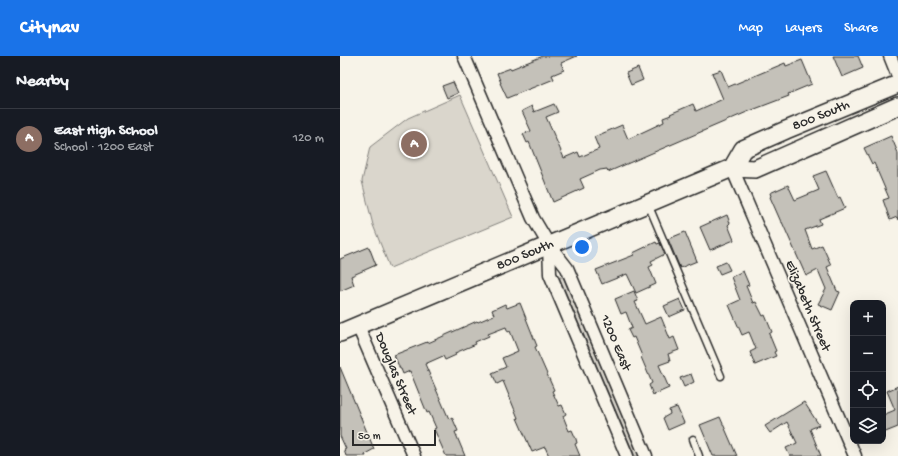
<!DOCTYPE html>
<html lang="en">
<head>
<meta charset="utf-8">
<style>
	body { margin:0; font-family:"Gochi Hand",sans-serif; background:#242831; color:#f1f3f6 }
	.controls { position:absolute; right:12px; bottom:12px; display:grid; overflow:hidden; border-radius:8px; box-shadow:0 4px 16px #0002 }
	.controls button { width:36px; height:36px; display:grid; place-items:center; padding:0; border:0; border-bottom:1px solid #363941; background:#171b24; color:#f1f3f6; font:20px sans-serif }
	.scale { position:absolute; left:12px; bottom:10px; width:84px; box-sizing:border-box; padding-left:4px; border:2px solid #2b2b2b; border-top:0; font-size:11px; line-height:14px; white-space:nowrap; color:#2b2b2b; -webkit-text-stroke:3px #f7f3e8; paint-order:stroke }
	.you { position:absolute; left:242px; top:191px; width:14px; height:14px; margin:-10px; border:3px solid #fff; border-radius:50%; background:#1a73e8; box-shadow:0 0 0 6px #1a73e833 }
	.badge { display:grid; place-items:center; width:26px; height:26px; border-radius:50%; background:#1a73e8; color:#fff; font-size:13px; font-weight:700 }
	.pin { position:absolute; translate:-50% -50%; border:2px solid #fff; box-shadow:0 1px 4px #0006 }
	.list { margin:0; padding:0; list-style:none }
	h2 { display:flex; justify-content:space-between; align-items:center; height:52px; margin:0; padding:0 16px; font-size:17px }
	h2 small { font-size:13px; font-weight:400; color:#9ea1a6 }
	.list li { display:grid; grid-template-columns:26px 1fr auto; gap:12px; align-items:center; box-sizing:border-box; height:60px; padding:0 16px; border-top:1px solid #363941 }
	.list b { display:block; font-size:15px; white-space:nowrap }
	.list p { margin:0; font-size:13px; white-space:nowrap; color:#9ea1a6 }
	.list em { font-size:13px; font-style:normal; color:#9ea1a6 }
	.icon { flex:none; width:22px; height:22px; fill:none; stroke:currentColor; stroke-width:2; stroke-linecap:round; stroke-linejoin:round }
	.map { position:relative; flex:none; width:558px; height:400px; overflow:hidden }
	header { display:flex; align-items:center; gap:24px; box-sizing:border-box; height:56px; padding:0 20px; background:#1a73e8; color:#fff }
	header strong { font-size:19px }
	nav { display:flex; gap:22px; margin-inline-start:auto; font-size:14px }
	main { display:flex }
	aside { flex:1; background:#171b24 }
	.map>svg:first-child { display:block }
	.green { fill:#dad6cc; stroke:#82807c }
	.building { fill:#c4c1b9; stroke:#2b2b2b }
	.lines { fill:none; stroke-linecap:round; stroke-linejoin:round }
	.lane-casing { stroke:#2b2b2b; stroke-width:9 }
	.street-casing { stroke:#2b2b2b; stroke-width:15 }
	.secondary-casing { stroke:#2b2b2b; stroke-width:20 }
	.lane { stroke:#f7f3e8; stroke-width:6 }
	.street { stroke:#f7f3e8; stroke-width:12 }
	.secondary { stroke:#f7f3e8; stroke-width:17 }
	.labels { text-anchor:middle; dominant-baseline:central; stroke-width:3.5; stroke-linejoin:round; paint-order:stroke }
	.street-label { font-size:14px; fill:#2b2b2b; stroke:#f7f3e8 }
</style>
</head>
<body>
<header>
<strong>Citynav</strong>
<nav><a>Map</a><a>Layers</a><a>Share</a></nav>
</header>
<main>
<aside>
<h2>Nearby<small></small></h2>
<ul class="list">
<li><span class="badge" style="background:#8d6e63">A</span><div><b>East High School</b><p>School · 1200 East</p></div><em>120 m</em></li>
</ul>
</aside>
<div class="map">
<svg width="558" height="400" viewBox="0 0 558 400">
	<rect width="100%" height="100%" fill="#f7f3e8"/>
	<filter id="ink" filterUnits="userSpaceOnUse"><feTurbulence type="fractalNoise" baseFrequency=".025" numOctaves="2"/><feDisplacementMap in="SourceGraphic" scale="8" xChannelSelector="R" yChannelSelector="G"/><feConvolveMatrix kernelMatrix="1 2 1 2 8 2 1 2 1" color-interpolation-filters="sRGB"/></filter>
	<g filter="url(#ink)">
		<g class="green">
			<polygon points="120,39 173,161 50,212 33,169 22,125 30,91 68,62"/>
			<polygon points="220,221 223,221 299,400 295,400 220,223"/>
		</g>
		<g class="building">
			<polygon points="203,0 237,0 221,7 224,14 212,19 214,23 167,42 160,27 161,27 157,17 171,12 171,13"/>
			<polygon points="493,0 518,0 523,12 502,21"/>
			<polygon points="462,4 472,28 448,38 449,40 407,56 268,116 267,113 260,114 240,123 244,132 213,146 189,86 187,87 183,78 191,75 182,55 192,50 194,56 214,48 218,56 206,61 224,102 238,96 240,101 259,93 254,81 282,69 288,83 324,66 323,62 331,59 330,58 353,48 356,55 383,43 372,17 381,14 388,31 445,7 446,10"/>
			<polygon points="298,12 303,24 291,29 286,17"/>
			<polygon points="113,26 118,37 107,42 102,30"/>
			<polygon points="551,80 558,97 558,164 557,161 550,164 543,144 549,142 534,107 532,108 524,92"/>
			<polygon points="486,115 498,142 500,141 505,152 479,163 481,168 465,174 472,193 482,189 491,209 487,211 497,235 500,236 492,254 478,248 486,233 478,214 466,220 442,166 441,166 430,141 431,140 430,137 448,129 455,144 479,134 473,120"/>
			<polygon points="387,159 390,167 388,169 394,184 370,194 360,171"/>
			<polygon points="345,176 357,205 340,212 328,183"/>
			<polygon points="316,186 317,188 320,187 325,198 311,205 313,209 309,211 316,228 296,237 287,218 262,228 256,214 294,199 293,197"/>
			<polygon points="29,191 36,209 11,220 14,229 0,235 0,203"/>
			<polygon points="386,206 390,214 380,218 376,210"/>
			<polygon points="403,215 409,229 406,230 413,247 416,246 423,260 425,259 432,276 429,278 436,295 434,296 436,300 415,309 410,296 416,293 409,276 402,279 389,249 400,244 391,221"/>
			<polygon points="294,235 298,245 295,246 305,268 321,261 330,283 334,281 339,294 328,298 330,305 319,309 329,332 313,339 309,329 312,327 301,301 302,300 294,281 292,282 288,274 292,272 286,256 281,258 275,243"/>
			<polygon points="340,243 345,254 329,261 324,250"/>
			<polygon points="180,247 197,290 195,291 214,334 212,335 219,350 222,349 226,358 223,360 229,375 232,374 236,383 237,387 235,388 240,400 209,400 205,391 192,396 177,362 178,362 163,325 157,328 152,317 166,311 162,302 178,295 170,275 168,276 166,271 148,278 149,280 135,286 136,288 115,297 116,299 105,304 103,300 85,308 109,363 112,361 118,375 115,376 125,400 106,400 94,373 96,372 89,356 87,357 70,315 63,318 61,313 60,313 54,299 87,286 88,287 137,265 138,266 154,259 152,254 165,248 167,252"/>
			<polygon points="0,311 34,393 25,398 26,400 6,400 4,394 6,393 0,380"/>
			<polygon points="351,318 354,326 344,331 340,322"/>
			<polygon points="558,330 558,371 543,377 543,359 555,354 547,335"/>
			<polygon points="464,346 479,369 470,373 481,400 450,400 446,392 457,387 447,366 430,377 425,370"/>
			<polygon points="337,351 344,367 328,374 323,362 330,358 329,354"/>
			<polygon points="380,361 397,400 373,400 360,369"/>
		</g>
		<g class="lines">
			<g class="lane-casing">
				<g id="lane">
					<polyline points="308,148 381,320"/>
					<polyline points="353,383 359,400"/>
				</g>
			</g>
			<g class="street-casing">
				<g id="street">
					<polyline points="124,0 193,162 209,189 227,212 306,400"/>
					<polyline points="550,0 558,20"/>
					<polyline points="392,112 515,400"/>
					<polyline points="209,189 210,218 287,400"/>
					<polyline points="18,270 74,400"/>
				</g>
			</g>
			<g class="secondary-casing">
				<g id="secondary">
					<path id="s1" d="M392,112l11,-19 43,-19 112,-46"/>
					<path id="s2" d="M0,277l392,-165 23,1 143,-63"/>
				</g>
			</g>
			<use href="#lane" class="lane"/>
			<use href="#street" class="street"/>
			<use href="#secondary" class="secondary"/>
		</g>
	</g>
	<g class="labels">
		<g class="street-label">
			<text stroke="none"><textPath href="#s1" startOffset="107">800 South</textPath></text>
			<text stroke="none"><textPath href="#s2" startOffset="201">800 South</textPath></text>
			<text transform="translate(467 250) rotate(67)">Elizabeth Street</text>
			<text transform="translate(275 287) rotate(67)">1200 East</text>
			<text transform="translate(55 318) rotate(67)">Douglas Street</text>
		</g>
	</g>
</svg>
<div class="controls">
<button>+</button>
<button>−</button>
<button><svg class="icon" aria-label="locate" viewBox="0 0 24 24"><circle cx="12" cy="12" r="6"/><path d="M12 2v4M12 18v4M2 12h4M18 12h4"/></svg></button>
<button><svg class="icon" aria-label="layers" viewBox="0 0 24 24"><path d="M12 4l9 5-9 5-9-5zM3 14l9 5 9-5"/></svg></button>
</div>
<div class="scale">50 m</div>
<div class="you"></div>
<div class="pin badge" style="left:74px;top:88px;background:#8d6e63">A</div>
</div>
</main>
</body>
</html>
